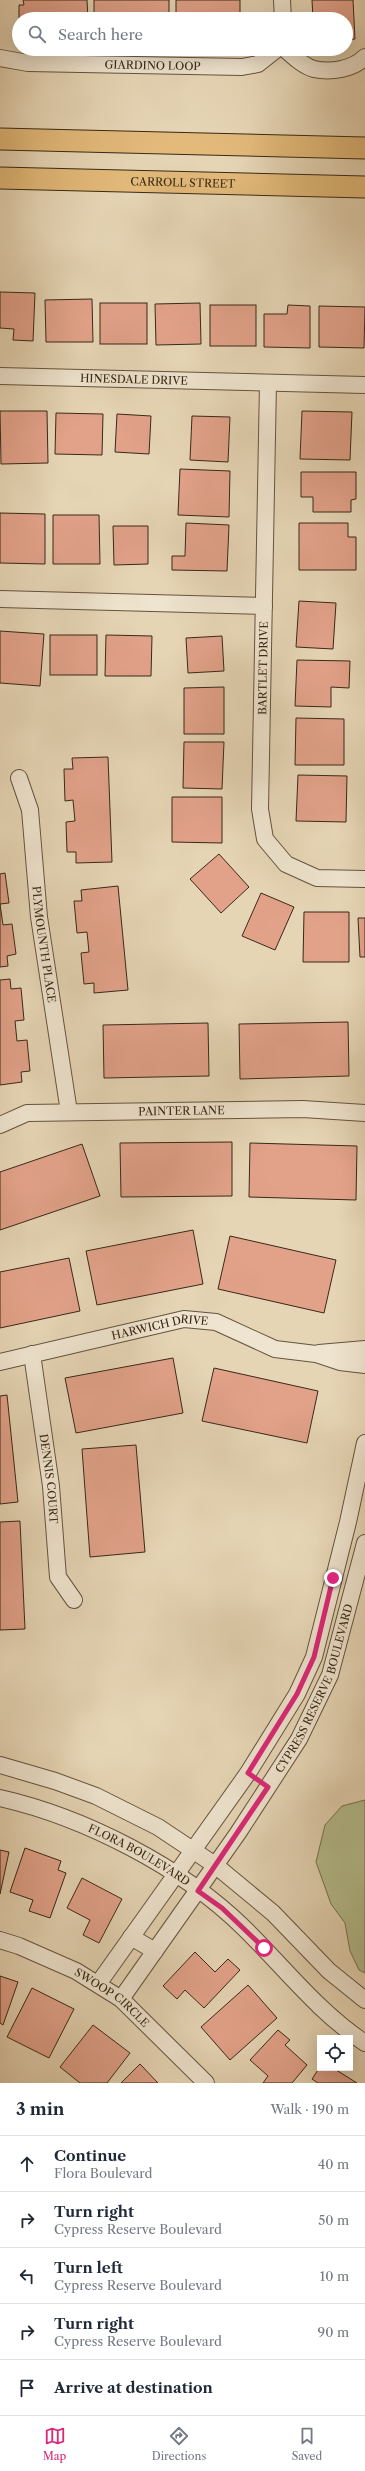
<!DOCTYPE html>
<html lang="en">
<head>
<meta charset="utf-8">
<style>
	body { margin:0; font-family:"Libre Caslon Text",serif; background:#f2f2f3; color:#1f2937 }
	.controls { position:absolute; right:12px; bottom:12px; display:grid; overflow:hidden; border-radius:0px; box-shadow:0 4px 16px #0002 }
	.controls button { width:36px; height:36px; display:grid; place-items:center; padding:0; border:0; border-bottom:1px solid #e0e1e3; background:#fff; color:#1f2937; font:20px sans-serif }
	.stop { position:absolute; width:12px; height:12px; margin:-9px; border:3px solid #db2777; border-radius:50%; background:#fff }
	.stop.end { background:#db2777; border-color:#fff; box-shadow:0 1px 4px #0008 }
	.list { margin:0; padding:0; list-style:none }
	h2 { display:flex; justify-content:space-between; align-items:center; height:52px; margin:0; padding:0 16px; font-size:17px }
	h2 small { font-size:13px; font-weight:400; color:#747a83 }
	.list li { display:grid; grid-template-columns:26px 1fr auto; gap:12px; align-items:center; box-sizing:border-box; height:56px; padding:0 16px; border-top:1px solid #e0e1e3 }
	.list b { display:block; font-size:15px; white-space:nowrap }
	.list p { margin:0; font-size:13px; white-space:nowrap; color:#747a83 }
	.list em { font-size:13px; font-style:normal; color:#747a83 }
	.icon { flex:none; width:22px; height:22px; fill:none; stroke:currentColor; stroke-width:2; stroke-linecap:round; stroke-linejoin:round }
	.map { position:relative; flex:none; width:365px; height:2083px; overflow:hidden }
	.search { position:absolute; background:#fff; box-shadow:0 4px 16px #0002; left:12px; right:12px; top:12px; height:44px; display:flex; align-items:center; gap:10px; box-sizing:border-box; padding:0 14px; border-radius:22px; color:#747a83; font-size:15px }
	.sheet { height:332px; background:#fff }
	nav { display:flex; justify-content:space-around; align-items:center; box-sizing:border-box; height:56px; border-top:1px solid #e0e1e3; background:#fff; font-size:11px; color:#747a83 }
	nav a { display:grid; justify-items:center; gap:2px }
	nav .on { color:#db2777 }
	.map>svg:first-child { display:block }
	.green { fill:#b5bd8d; stroke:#767352 }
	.building { fill:#e2a28a; stroke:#382916 }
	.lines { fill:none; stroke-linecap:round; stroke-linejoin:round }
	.minor-casing { stroke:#64543e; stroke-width:18 }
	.major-casing { stroke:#382916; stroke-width:23 }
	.minor { stroke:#efe4cf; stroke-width:16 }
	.major { stroke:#e3ba7a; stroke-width:21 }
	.route { stroke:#db2777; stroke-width:5 }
	.labels { text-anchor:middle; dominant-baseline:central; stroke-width:3; stroke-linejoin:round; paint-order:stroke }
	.street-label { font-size:11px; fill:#382916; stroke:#efe4cf }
</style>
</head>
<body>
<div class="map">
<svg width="365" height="2083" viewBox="0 0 365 2083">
	<rect width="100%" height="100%" fill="#e6d5b5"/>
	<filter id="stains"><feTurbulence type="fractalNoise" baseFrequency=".005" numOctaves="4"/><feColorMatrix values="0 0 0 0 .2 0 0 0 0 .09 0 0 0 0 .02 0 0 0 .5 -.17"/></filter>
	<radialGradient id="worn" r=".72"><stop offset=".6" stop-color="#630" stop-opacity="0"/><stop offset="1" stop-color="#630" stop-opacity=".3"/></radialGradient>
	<polygon class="green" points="365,1800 365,1973 359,1970 350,1951 345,1923 331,1904 316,1862 325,1825 342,1806"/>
	<g class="building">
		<polygon points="23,0 87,0 88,19 19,19 19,5 24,5"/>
		<rect x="94" y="0" width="75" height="19"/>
		<rect x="176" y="0" width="64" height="19"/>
		<polygon points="312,0 353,0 355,39 346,40 346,19 313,19"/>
		<polygon points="0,292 35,293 33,341 13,340 14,329 0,328"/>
		<polygon points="92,299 93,342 46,342 45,300"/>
		<rect x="100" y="303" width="47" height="41"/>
		<polygon points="200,303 201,344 156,345 155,304"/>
		<rect x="210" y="305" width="46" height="41"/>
		<polygon points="288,305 310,306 310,348 264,347 264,314 287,314"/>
		<polygon points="319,306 365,307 364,348 319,347"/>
		<polygon points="0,411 47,411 48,463 1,464"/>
		<polygon points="302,411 352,412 350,460 300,459"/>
		<polygon points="56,413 103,414 102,455 55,454"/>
		<polygon points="117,414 151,416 149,454 115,452"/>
		<polygon points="192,416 230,417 228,462 190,460"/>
		<polygon points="180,469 230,471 229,517 178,515"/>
		<polygon points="301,472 356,472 356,499 351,500 351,512 313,512 313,497 301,497"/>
		<polygon points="0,513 45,514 45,564 0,563"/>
		<polygon points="53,515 99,515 100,564 53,564"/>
		<polygon points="186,523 229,525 227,571 172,570 172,556 185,556"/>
		<polygon points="299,523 348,523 348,537 356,537 356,570 299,570"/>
		<polygon points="113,526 148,526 148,564 114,565"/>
		<polygon points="299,601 336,603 333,649 296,647"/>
		<polygon points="0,631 44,634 40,686 0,683"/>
		<rect x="50" y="635" width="47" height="40"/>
		<polygon points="106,635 152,636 151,676 105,676"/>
		<polygon points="222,636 224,671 188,673 186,638"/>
		<polygon points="297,660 350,661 349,688 331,687 331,707 295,706"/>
		<polygon points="224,687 224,734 184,734 184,688"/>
		<polygon points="296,718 344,719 344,765 295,765"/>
		<polygon points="184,742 224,742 222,789 183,788"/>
		<polygon points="108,757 112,862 76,863 76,852 67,852 66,822 75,821 73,800 65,801 64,769 73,769 72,758"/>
		<polygon points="298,775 347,776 346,822 296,821"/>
		<polygon points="172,797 222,797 222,843 172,842"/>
		<polygon points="219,854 249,887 221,913 190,879"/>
		<polygon points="5,873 9,903 0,904 3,925 12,924 16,954 7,956 8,966 0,967 0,874"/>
		<polygon points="118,886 128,990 94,993 94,983 84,984 81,953 89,952 87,932 77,933 74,901 82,901 81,890"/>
		<polygon points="261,893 294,907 275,950 242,936"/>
		<polygon points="304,912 349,912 349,962 303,962"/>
		<polygon points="358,918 365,918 365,957 360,957"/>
		<polygon points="10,979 11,989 21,988 24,1020 15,1021 17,1041 27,1040 30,1071 21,1072 22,1082 0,1085 0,980"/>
		<polygon points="348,1022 349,1076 240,1079 239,1024"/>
		<polygon points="208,1023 209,1076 104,1078 103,1025"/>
		<polygon points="232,1142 232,1196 121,1197 120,1143"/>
		<polygon points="250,1143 357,1146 356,1200 249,1197"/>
		<polygon points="82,1144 100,1196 0,1230 0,1172"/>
		<polygon points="193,1230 203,1284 97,1305 86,1251"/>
		<polygon points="230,1236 336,1260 324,1313 218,1289"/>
		<polygon points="69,1258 80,1311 0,1328 0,1272"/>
		<polygon points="173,1358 183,1413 76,1433 65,1378"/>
		<polygon points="214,1368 318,1391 307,1443 202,1421"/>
		<polygon points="7,1395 18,1502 0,1504 0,1396"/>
		<polygon points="136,1445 145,1552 90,1557 82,1449"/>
		<polygon points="20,1521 25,1629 0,1630 0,1522"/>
		<polygon points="25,1848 61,1861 58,1870 66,1873 50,1918 29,1911 33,1900 10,1892"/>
		<polygon points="0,1850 9,1852 0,1894"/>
		<polygon points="82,1878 122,1899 99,1943 83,1935 90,1920 67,1908"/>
		<polygon points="195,1952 215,1972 228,1959 240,1970 204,2008 185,1990 177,1999 163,1986"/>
		<polygon points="0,1976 18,1982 3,2025 0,2023"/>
		<polygon points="248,1985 277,2018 230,2060 201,2027"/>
		<polygon points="32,1988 74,2009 49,2058 7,2037"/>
		<polygon points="93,2025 130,2053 107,2083 80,2083 60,2067"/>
		<polygon points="278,2030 290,2040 285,2045 307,2065 292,2083 263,2083 268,2076 250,2060"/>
		<polygon points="140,2064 158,2083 121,2083"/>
		<polygon points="320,2067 333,2068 357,2083 318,2083 312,2079"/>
	</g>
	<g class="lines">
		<g class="minor-casing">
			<g id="minor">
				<polyline points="282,0 283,19"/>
				<path d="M285,49c8,7 18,17 29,20 17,4 39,0 51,-12"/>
				<path id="s1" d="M0,58l28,5 214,4 16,-3 19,-15"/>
				<path id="s2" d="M0,376l365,9"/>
				<polyline points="268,383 260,809 265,839 286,864 317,878 365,879"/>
				<polyline points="0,599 264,606"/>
				<path id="s3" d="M19,778l11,32 9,107 30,195"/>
				<path id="s4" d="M0,1125l27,-12 276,-4 62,4"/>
				<polyline points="319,1353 365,1349"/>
				<path id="s5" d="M32,1354l19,132 7,91 16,23"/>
				<path id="s6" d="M0,1362l184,-43 32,3 59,27 41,5 24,8 25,3"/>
				<polyline points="0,1765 55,1781 96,1796 158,1827 215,1865 273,1913 329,1971 365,2000"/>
				<path id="s7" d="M0,1798c84,19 182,69 244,130 40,39 74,84 121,115"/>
				<polyline points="131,1937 155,1951"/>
				<path id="s8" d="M0,1940l19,6 57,25 45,28 85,84"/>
				<polyline points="98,1984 248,1773 297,1694 314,1657 348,1522 365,1443"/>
				<path id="s9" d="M121,1999l117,-166 61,-94 31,-64 35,-132"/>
			</g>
		</g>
		<g class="major-casing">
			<g id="major">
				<polyline points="0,139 365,148"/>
				<path id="s10" d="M0,178l365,9"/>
			</g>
		</g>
		<use href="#minor" class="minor"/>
		<use href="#major" class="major"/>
	</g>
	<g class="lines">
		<polyline class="route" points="264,1948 222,1908 198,1891 268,1787 248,1773 297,1694 314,1657 333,1578"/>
	</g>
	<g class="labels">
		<g class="street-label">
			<text stroke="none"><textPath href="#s1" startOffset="153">GIARDINO LOOP</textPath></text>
			<text stroke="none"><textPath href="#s10" startOffset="183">CARROLL STREET</textPath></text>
			<text stroke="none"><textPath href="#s2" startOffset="134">HINESDALE DRIVE</textPath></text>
			<text transform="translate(263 668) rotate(-89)">BARTLET DRIVE</text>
			<text stroke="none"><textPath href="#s3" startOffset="169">PLYMOUNTH PLACE</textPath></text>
			<text stroke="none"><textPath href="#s4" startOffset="184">PAINTER LANE</textPath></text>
			<text stroke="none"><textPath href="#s6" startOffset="164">HARWICH DRIVE</textPath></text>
			<text stroke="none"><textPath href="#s5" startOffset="126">DENNIS COURT</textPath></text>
			<text stroke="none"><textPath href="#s9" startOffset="368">CYPRESS RESERVE BOULEVARD</textPath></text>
			<text stroke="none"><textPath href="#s7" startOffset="151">FLORA BOULEVARD</textPath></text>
			<text stroke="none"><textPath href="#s8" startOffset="127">SWOOP CIRCLE</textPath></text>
		</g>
	</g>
	<rect width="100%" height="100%" filter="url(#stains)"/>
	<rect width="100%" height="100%" fill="url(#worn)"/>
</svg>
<div class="controls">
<button><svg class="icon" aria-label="locate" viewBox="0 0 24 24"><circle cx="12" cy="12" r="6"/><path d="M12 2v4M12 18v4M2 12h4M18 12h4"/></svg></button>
</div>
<div class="stop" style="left:264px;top:1948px"></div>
<div class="stop end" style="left:333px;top:1578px"></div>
<div class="search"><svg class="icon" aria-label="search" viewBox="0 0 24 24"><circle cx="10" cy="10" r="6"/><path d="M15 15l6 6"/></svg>Search here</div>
</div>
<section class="sheet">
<h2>3 min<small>Walk · 190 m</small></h2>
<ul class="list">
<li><svg class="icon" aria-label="ahead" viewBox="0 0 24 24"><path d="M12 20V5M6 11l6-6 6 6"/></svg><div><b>Continue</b><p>Flora Boulevard</p></div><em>40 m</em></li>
<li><svg class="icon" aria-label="right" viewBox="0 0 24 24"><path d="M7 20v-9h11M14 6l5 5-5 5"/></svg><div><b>Turn right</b><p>Cypress Reserve Boulevard</p></div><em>50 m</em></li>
<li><svg class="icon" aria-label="left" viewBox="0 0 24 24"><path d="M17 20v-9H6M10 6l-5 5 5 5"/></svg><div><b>Turn left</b><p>Cypress Reserve Boulevard</p></div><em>10 m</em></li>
<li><svg class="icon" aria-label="right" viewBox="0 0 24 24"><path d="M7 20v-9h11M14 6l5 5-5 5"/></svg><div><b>Turn right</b><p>Cypress Reserve Boulevard</p></div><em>90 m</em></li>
<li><svg class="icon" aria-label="arrive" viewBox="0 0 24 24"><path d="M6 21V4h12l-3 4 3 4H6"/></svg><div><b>Arrive at destination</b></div></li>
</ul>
</section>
<nav>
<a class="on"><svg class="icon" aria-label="map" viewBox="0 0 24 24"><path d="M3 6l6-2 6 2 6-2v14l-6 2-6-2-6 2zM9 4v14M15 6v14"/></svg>Map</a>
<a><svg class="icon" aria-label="directions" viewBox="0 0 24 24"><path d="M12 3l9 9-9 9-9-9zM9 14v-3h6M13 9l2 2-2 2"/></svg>Directions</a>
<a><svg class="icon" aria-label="saved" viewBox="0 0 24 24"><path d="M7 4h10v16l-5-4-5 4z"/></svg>Saved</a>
</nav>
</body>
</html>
